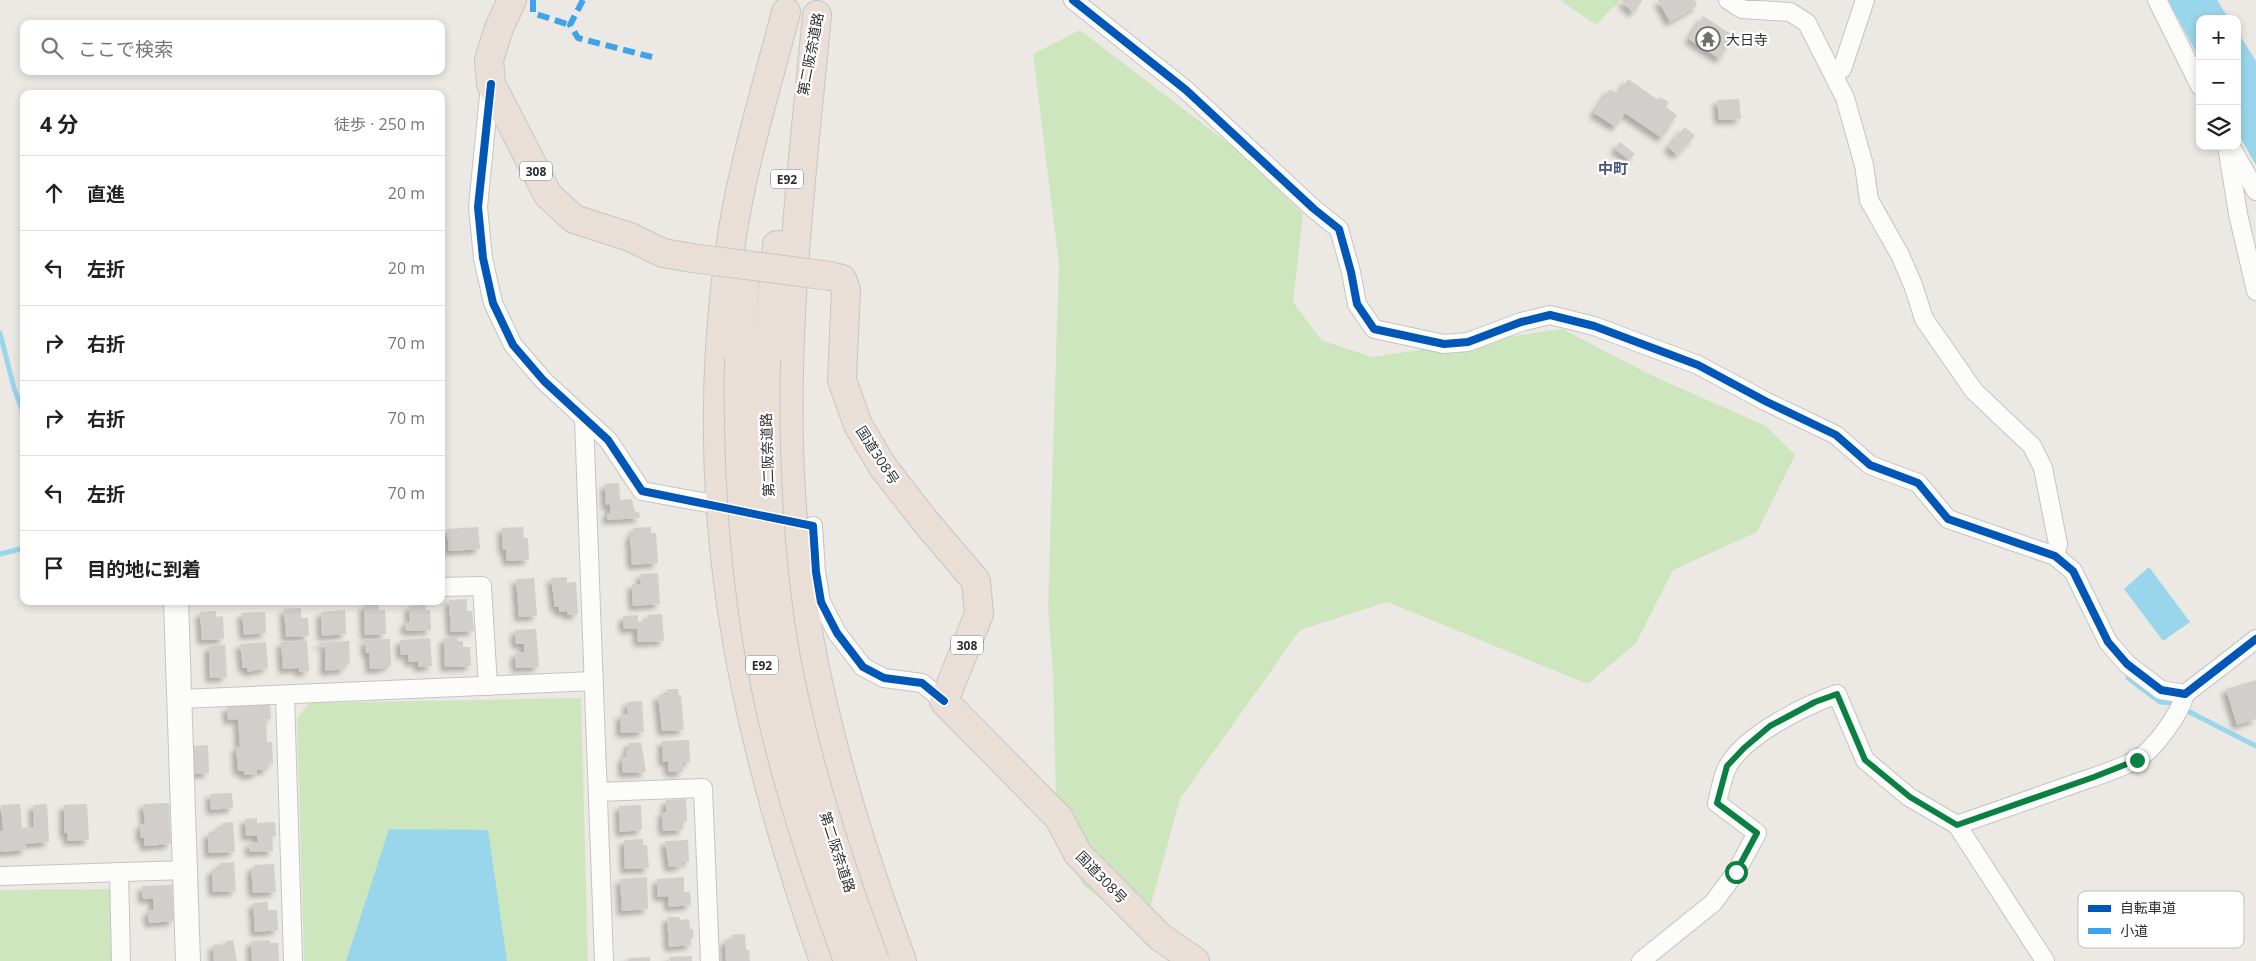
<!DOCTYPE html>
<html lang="ja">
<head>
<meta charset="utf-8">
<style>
	body { margin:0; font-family:"Open Sans","Noto Sans JP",sans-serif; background:#f2f2f2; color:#222 }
	.controls { position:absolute; right:15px; top:15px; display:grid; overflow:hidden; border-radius:10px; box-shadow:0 2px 8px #0003 }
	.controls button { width:45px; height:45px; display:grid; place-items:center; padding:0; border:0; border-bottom:1px solid #e0e0e0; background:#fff; color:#222; font:25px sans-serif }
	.stop { position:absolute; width:15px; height:15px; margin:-11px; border:4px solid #0b8043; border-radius:50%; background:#fff }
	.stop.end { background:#0b8043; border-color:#fff; box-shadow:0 1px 5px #0008 }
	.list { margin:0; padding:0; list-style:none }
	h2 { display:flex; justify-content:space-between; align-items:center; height:65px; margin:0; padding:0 20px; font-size:21px }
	h2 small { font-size:16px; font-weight:400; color:#767676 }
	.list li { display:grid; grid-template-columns:32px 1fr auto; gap:15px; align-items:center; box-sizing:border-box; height:75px; padding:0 20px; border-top:1px solid #e0e0e0 }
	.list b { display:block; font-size:19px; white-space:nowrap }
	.list em { font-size:16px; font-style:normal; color:#767676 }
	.icon { flex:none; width:28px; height:28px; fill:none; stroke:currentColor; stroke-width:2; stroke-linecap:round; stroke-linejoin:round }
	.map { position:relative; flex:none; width:2256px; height:961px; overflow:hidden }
	.search { position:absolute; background:#fff; box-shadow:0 2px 8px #0003; left:20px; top:20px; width:425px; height:55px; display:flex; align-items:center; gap:12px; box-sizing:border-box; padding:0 18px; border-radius:10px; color:#767676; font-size:19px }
	.panel { position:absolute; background:#fff; box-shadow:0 2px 8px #0003; left:20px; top:90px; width:425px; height:515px; border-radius:10px }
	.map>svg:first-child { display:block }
	.green { fill:#cee6be }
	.water { fill:#99d6ec }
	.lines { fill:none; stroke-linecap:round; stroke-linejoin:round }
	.stream { stroke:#99d6ec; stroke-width:5 }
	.building { fill:#d1cecb; filter:url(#shadow) }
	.street-casing { stroke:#c5c4c5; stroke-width:20 }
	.secondary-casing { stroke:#c5c4c5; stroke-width:26 }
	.highway-casing { stroke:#c6c5c4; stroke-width:30 }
	.street { stroke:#fcfcfb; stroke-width:18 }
	.secondary { stroke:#fcfcfb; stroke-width:24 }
	.highway { stroke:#eadfd6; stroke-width:28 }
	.highway-bridge-casing { stroke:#c6c5c4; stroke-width:30; stroke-linecap:butt }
	.highway-bridge { stroke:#eadfd6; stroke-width:28 }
	.quiet { stroke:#3ea3eb; stroke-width:6; stroke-dasharray:12 6; stroke-linecap:butt }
	.cycleway-casing { stroke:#fff; stroke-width:11 }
	.cycleway { stroke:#0057b8; stroke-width:8 }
	.route { stroke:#0b8043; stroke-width:6 }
	.labels { text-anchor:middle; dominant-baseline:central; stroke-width:4.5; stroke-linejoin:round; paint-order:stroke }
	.shield { fill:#fff; stroke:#6d6d6d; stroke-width:1 }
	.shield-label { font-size:12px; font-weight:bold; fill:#2e2e2e }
	.poi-label { font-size:14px; fill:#2e2e2e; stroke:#fff; text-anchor:start }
	.street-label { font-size:14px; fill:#2e2e2e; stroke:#fff }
	.neighbourhood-label { font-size:15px; font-weight:bold; fill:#4d5680; stroke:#fff }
	.key { fill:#fff; stroke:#c0c0c0; stroke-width:1 }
	.key-label { font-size:14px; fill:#2e2e2e }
</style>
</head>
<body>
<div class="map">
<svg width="2256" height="961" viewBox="0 0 2256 961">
	<defs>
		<filter id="shadow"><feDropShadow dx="-4.5" dy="4.5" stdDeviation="2.5" flood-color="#0004"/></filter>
	</defs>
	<rect width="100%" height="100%" fill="#ece8e4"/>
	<g class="green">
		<polygon points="1560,0 1620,0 1596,25"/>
		<polygon points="1080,30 1246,157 1303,214 1293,302 1321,340 1372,357 1562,329 1653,376 1766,426 1795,455 1757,532 1673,570 1636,643 1588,684 1387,602 1300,630 1180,799 1144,930 1084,886 1057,842 1053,675 1048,607 1059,264 1033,54"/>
		<polygon points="581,698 588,961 304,961 297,718 309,703"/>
		<polygon points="114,889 116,961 0,961 0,890"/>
	</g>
	<g class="water">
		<polygon points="2168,0 2217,0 2229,19 2200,19 2200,60"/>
		<polygon points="2237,31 2256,61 2256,165 2237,132"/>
		<polygon points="2149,567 2190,622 2163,641 2124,589"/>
		<polygon points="389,829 488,830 507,961 346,961"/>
	</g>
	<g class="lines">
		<g class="stream">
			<polyline points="0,333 14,388 24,415"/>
			<polyline points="0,554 24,548"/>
			<polyline points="2128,678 2160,702 2172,703 2256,746"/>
		</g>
	</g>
	<g class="building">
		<polygon points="1621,0 1641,0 1642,1 1633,13"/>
		<polygon points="1658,0 1695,0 1697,6 1670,22"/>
		<polygon points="1703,16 1734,36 1720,59 1689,39"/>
		<polygon points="1628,79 1658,100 1660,97 1669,102 1666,107 1677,115 1662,138 1625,113 1616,127 1594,113 1610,89 1618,94"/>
		<polygon points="1739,99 1741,119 1719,120 1717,100"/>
		<polygon points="1685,127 1695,136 1677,155 1668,147"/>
		<polygon points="1620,142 1635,154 1630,160 1615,149"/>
		<polygon points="619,483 620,500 632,499 635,512 639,512 640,518 607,520 607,513 610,513 610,504 606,505 605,484"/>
		<polygon points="478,527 480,549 449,551 447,529"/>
		<polygon points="523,527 524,538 528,538 529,560 507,561 506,550 503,550 502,528"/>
		<polygon points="651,527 651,533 656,533 658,563 632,565 630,534 634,534 633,528"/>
		<polygon points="658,573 660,604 633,606 632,584 641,584 640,574"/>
		<polygon points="567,577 567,583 576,582 578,614 567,615 567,611 559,612 559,607 555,607 551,578"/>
		<polygon points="534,578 537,616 519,617 516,579"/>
		<polygon points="467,599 467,611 472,611 474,631 451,632 449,600"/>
		<polygon points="378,604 379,610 385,610 386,634 365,635 364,605"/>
		<polygon points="425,605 426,610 430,610 431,630 406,631 405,622 410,622 409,606"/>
		<polygon points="301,608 301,618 308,618 309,636 286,637 284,609"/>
		<polygon points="345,610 346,634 322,636 321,612"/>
		<polygon points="216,611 216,617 223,616 224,639 202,640 200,612"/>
		<polygon points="265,612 266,633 244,635 242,613"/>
		<polygon points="662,614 664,641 638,642 637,628 624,629 623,616 638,615 638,622 648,621 647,615"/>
		<polygon points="536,629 539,667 516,668 515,653 524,652 524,644 516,644 515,630"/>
		<polygon points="457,637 458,641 463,641 463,647 470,647 471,666 445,667 444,638"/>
		<polygon points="430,638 432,666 418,667 418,661 409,662 408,654 401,655 400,640"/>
		<polygon points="390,639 391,666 385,666 385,668 370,669 369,653 366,653 365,640"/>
		<polygon points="307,641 309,671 299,672 299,668 283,669 281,642"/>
		<polygon points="349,641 350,663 345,664 345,669 325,671 325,645 319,645 319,643"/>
		<polygon points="266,642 268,668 248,672 247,668 243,668 240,644"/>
		<polygon points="225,645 227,677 210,678 209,646"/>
		<polygon points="2256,680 2256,719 2237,725 2226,689"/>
		<polygon points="667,689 678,689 679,695 681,695 684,730 662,731 658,695 667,695"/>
		<polygon points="642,701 644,732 621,733 620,715 628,714 627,702"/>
		<polygon points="270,704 271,719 266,719 267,742 272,742 273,763 267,763 268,770 257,770 257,774 244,775 244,771 238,771 236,747 240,747 238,719 228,720 227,707"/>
		<polygon points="689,740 690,762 682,763 683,772 669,772 668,761 663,762 662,741"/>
		<polygon points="641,742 646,772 623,773 622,757 626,757 626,751 629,750 628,743"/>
		<polygon points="208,745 209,773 194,774 192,746"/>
		<polygon points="232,793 233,808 211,810 210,794"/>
		<polygon points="686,799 687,821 683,822 683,830 663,831 662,812 666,812 666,800"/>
		<polygon points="169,803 171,844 144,846 144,838 141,838 140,825 145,824 143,804"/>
		<polygon points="20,804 22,828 34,827 33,805 47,804 49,842 25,844 26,850 0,852 0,831 3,831 1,805"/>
		<polygon points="87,804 89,840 68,841 67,832 64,833 64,805"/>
		<polygon points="641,805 642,830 620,832 619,806"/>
		<polygon points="257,818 257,823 275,822 276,836 272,836 273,851 250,852 249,843 258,842 257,836 246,836 245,819"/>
		<polygon points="233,822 235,852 209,853 208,833 215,833 215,828 222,828 222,823"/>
		<polygon points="643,839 643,845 647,845 649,868 625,869 624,840"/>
		<polygon points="688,840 689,862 681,862 682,866 669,867 665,841"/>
		<polygon points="234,862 236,891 213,892 212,869 220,869 220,863"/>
		<polygon points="274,864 276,892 253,893 251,868 254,868 254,865"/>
		<polygon points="647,877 648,909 622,911 620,879"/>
		<polygon points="684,877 684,892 690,892 691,905 669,907 668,896 658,897 657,879"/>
		<polygon points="172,885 174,921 149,923 148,910 154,910 153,898 143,899 142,886"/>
		<polygon points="268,902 268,910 277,910 278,930 255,932 253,903"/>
		<polygon points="667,917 679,917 680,920 689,919 690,929 693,929 693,938 691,938 691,945 669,947"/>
		<polygon points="745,934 746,950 749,950 750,961 726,961 725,940 733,939 732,935"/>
		<polygon points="233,940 237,961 214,961 213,945 226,944 226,941"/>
		<polygon points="270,940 270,943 278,943 279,961 252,961 251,941"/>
		<polygon points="692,956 692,961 670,961 669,957"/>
		<polygon points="650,957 650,961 628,961 627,958"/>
	</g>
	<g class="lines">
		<g class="street-casing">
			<g id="street">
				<polyline points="1073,0 1186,90 1314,209 1339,229 1351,272 1357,304 1374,329 1444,344 1468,342 1521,322 1550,315 1594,326 1698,365 1767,402 1836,435 1870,465 1918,483 1948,519 2055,556 2073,571 2108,642 2127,664 2161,690 2185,694 2256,639"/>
				<polyline points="1728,0 1742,9 1790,12 1807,23 1845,98 1864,165 1869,200 1900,255 1913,285 1924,319 1974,391 2032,446 2043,468 2058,544 2055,556"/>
				<polyline points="2157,0 2200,86"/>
				<polyline points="1842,69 1865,0"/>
				<polyline points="490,85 478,207 483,258 493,303 513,345 544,381 608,440 642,491 708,503"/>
				<polyline points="2227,146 2238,214 2256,291"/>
				<polyline points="2232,149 2256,191"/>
				<polyline points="584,419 604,961"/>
				<polyline points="813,526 816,572 821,602 837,633 863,667 884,678 922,683 944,701"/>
				<polyline points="441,587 482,586 488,686"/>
				<polyline points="285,695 293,961"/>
				<polyline points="180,699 594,681"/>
				<polyline points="598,792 703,788 710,961"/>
				<polyline points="1957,825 2045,961"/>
				<polyline points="119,872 121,961"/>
				<polyline points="0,876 185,870"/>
				<path d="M1641,961l72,-58 23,-31 21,-39 -40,-30c3,-11 5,-27 11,-37 17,-31 76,-60 109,-72l28,66 44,37 48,28c37,-13 74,-26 111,-39 22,-8 47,-15 68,-26 18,-10 44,-46 49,-66"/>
			</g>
		</g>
		<g class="secondary-casing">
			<polyline id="secondary" points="176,601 188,961"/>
		</g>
		<g class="highway-casing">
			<g id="highway">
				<polyline points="512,0 499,28 489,60 491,84 548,195 574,219 630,237 663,253 692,258"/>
				<path d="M786,12c-20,78 -45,157 -56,237 -36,253 10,474 94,712"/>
				<path d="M817,15c-16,168 -38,338 -24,506 14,153 56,297 109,440"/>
				<polyline points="830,276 842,279 846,290 842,380 858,425 883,467 925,521 976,581 979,614 944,701 1059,818 1078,854 1160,937 1195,961"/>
				<polyline points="739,358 745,280"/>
				<polyline points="766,360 777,245"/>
			</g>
		</g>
		<use href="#street" class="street"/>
		<use href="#secondary" class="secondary"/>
		<use href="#highway" class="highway"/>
		<g class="highway-bridge-casing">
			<g id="highway-bridge">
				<polyline points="692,258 830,276"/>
				<path d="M739,358c-2,112 5,222 27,331 19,93 50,183 82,272"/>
				<path d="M766,360c-2,90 2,180 15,269 18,113 54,225 94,332"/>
			</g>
		</g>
		<use href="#highway-bridge" class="highway-bridge"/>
		<g class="quiet">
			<polyline points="533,0 533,13 570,25"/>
			<polyline points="583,0 570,25 578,38 652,57"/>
		</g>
		<g class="cycleway-casing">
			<g id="cycleway">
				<polyline points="1073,0 1186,90 1314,209 1339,229 1351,272 1357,304 1374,329 1444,344 1468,342 1521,322 1550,315 1594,326 1698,365 1767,402 1836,435 1870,465 1918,483 1948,519 2055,556 2073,571 2108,642 2127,664 2161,690 2185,694 2256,639"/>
				<polyline points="491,84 478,207 483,258 493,303 513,345 544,381 608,440 642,491 813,526 816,572 821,602 837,633 863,667 884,678 922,683 944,701"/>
			</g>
		</g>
		<use href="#cycleway" class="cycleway"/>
	</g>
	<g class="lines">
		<polyline class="route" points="1736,872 1757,833 1717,803 1727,766 1744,748 1770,726 1815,702 1837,694 1865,760 1910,797 1957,825 2094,777 2137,760"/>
	</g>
	<defs>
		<g id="temple-ring" transform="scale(1.25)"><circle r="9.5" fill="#fff" stroke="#706f6e" stroke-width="1.5"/><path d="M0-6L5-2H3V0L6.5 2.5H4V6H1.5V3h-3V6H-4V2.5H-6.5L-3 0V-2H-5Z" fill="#706f6e"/></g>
	</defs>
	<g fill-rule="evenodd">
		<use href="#temple-ring" x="1708" y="39"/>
	</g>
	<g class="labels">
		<g class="shield">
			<rect x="520" y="161.5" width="32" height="19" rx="4"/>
			<rect x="771" y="169.5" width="32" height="19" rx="4"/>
			<rect x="951" y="635.5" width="32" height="19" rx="4"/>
			<rect x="746" y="655.5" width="32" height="19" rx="4"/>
		</g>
		<g class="shield-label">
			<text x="536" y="171">308</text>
			<text x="787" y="179">E92</text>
			<text x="967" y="645">308</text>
			<text x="762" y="665">E92</text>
		</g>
		<g class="poi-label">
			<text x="1726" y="39">大日寺</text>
		</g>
		<g class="street-label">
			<text transform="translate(810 54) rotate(-79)">第二阪奈道路</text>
			<text transform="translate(767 455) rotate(-92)">第二阪奈道路</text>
			<text transform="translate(878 455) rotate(57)">国道308号</text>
			<text transform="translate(838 852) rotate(72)">第二阪奈道路</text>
			<text transform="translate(1102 877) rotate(46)">国道308号</text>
		</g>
		<g class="neighbourhood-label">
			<text x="1613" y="168">中町</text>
		</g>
	</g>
	<rect x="2078" y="891" width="166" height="57" rx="8" class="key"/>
	<rect x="2088" y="905" width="23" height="7" fill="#0057b8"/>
	<rect x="2088" y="928" width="23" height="6" fill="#3ea3eb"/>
	<g class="key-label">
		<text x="2120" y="913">自転車道</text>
		<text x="2120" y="936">小道</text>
	</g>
</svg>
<div class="controls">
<button>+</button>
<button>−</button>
<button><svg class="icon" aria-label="layers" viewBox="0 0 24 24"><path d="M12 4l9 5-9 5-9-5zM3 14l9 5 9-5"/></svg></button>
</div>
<div class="stop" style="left:1736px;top:872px"></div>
<div class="stop end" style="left:2137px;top:760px"></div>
<div class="search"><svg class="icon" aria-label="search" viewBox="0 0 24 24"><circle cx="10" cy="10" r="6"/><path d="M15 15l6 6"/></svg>ここで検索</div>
<section class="panel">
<h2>4 分<small>徒歩 · 250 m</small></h2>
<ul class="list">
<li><svg class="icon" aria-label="ahead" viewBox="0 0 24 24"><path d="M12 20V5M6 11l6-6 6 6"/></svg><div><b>直進</b></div><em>20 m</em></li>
<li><svg class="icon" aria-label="left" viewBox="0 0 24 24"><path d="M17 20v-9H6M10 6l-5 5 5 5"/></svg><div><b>左折</b></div><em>20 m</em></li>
<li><svg class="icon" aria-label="right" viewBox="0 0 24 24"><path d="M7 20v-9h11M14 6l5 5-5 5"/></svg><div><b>右折</b></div><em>70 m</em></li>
<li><svg class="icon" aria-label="right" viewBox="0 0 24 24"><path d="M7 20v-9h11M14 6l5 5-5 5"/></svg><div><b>右折</b></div><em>70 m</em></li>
<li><svg class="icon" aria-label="left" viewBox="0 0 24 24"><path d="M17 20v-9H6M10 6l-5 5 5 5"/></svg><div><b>左折</b></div><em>70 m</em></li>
<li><svg class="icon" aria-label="arrive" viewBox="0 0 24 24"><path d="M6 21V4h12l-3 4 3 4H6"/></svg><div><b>目的地に到着</b></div></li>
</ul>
</section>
</div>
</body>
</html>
